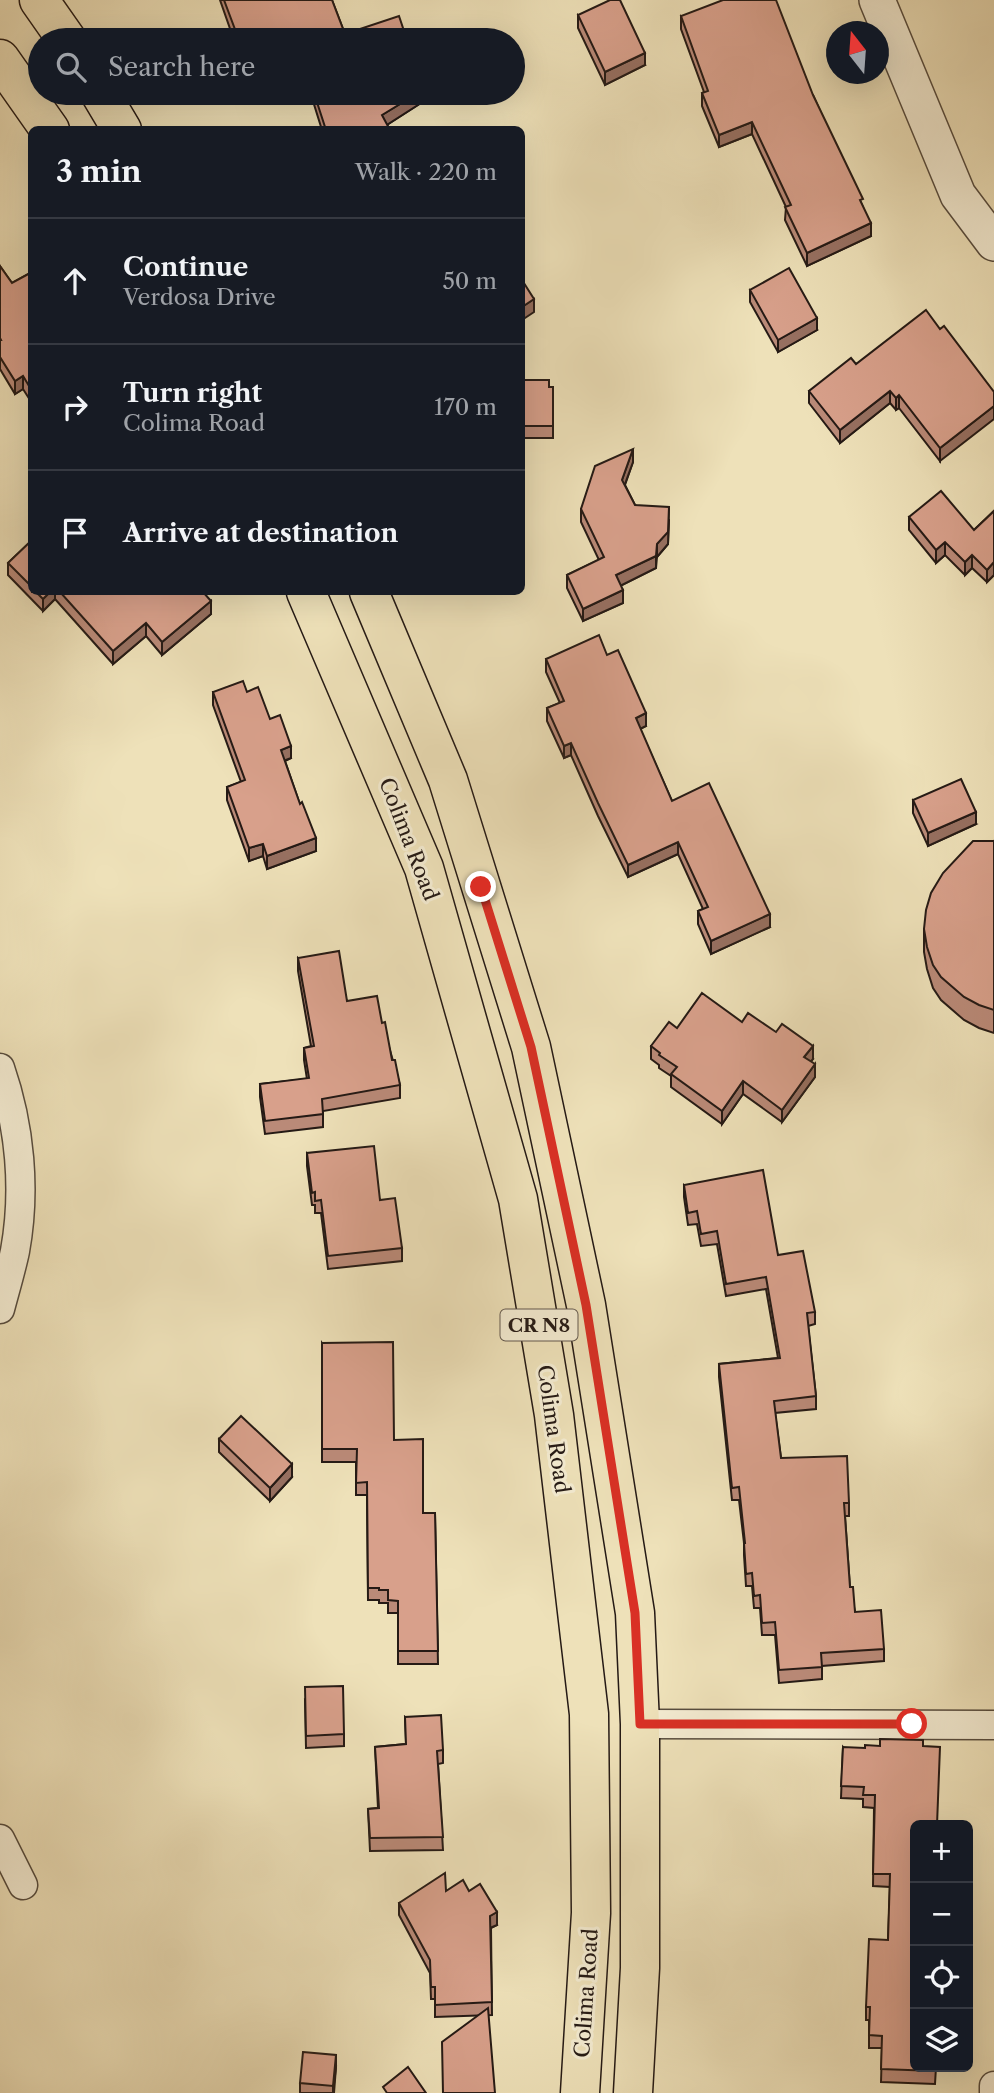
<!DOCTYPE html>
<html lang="en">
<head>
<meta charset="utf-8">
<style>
	body { margin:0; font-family:"Libre Caslon Text",serif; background:#242831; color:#f1f3f6 }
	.controls { position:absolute; right:21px; bottom:21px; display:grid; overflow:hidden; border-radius:10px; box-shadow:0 7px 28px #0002 }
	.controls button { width:63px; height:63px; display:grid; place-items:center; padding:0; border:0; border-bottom:2px solid #363941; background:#171b24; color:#f1f3f6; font:35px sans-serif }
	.compass { position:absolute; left:826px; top:21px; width:63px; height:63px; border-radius:50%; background:#171b24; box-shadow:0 7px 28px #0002; rotate:343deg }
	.stop { position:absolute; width:21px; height:21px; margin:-16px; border:5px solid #d93025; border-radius:50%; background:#fff }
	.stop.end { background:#d93025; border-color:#fff; box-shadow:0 2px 7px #0008 }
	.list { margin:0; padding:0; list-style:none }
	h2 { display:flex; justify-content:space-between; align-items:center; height:91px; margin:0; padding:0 28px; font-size:30px }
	h2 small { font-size:23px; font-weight:400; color:#9ea1a6 }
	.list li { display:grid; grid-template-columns:46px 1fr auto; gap:21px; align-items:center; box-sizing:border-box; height:126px; padding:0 28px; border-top:2px solid #363941 }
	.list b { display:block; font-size:26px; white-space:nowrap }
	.list p { margin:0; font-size:23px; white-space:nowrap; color:#9ea1a6 }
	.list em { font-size:23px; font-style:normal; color:#9ea1a6 }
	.icon { flex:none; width:38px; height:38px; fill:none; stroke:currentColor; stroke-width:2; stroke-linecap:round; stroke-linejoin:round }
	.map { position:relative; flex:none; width:994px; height:2093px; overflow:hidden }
	.search { position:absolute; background:#171b24; box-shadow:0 7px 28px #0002; left:28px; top:28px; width:497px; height:77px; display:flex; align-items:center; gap:18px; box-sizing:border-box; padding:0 24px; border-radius:38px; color:#9ea1a6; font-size:26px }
	.panel { position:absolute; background:#171b24; box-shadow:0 7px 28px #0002; left:28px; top:126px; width:497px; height:469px; border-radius:10px }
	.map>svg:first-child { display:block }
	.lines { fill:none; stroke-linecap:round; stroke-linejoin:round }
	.minor-casing { stroke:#574c3e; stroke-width:31 }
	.tertiary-casing { stroke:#574c3e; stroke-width:38 }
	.primary-casing { stroke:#251a15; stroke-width:41 }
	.minor { stroke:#f4ecd2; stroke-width:28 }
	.tertiary { stroke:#f4ecd2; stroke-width:35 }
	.primary { stroke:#eee1b9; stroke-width:38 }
	.wall { fill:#ba8a78; stroke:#251a15; stroke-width:2 }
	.shaded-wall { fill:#977061; stroke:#251a15; stroke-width:2 }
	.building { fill:#d8a08b; stroke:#251a15; stroke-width:2 }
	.route { stroke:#d93025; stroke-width:9 }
	.labels { text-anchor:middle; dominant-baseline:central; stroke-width:6; stroke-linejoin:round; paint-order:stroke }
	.shield { fill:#f4ecd2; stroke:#63594e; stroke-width:2 }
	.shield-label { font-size:19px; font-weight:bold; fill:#251a15 }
	.street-label { font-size:21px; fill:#251a15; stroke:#f4ecd2 }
</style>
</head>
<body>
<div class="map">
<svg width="994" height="2093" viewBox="0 0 994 2093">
	<rect width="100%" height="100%" fill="#eee1b9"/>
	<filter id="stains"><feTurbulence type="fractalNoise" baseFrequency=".00286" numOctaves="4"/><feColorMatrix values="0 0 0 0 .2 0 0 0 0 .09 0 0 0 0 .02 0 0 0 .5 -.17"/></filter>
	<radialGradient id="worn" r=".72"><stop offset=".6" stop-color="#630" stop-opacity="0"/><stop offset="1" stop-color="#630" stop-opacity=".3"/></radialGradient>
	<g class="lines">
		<g class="minor-casing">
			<g id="minor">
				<path d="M0,1068c20,58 26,122 15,183 -4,19 -10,39 -15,58"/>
				<polyline points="640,1724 994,1725"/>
				<polyline points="0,1839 23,1885"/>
				<polyline points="994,2093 994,2086"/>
			</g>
		</g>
		<g class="tertiary-casing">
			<polyline id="tertiary" points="877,0 958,195 994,243"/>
		</g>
		<g class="primary-casing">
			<g id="primary">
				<polyline points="39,0 67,40"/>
				<polyline points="0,59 50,130"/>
				<polyline points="100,93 122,130"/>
				<polyline points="306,592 424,868 518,1199 554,1415 589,1714 591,1913 580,2093"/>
				<polyline points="369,592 448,780 531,1047 586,1305 635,1613 640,1724 640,1968 633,2093"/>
			</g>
		</g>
		<use href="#minor" class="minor"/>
		<use href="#tertiary" class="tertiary"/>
		<use href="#primary" class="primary"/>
	</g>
	<g class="wall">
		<polygon points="220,0 332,0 345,34 407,40 234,40"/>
		<polygon points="578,15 645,65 605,85 578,28"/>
		<polygon points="681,16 813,95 863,207 871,236 807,266 785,220 786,207 752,134 719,147 702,106 702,93 704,92 681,29"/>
		<polygon points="303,93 421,93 421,103 387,125 390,130 322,130 312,98 306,101"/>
		<polygon points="0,266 12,283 32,272 32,403 23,389 15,394 0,369"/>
		<polygon points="750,290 817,330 778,352 750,302"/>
		<polygon points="940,329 940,461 899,408 896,410 890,403 840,443 809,403 809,391 856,364"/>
		<polygon points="522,380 549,387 553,387 553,438 522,438"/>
		<polygon points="633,462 625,485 635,505 669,520 668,544 657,557 656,568 620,586 623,603 583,621 567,588 567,575 599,560 581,522 581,509"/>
		<polygon points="994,511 994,575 987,582 972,568 965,575 945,555 936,563 909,530 909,517 974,530"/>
		<polygon points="32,540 32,592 203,592 211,614 162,655 146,636 113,664 55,599 43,611 8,575 8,563"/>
		<polygon points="607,655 646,726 640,729 672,801 770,927 711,954 698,924 698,911 703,909 678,854 628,877 598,816 571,755 564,758 547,721 547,708 560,703 546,672 546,659"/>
		<polygon points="213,692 247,692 270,719 291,758 285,761 316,851 267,869 263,856 249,861 227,800 227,787 241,782 213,705"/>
		<polygon points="913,800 976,824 928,846 913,813"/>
		<polygon points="994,841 994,1033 979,1028 964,1020 941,1000 933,988 927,969 924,952 924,929"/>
		<polygon points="298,958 347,1001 382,1023 400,1085 400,1098 323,1111 323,1127 265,1134 260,1097 260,1084 307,1079 304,1060 304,1048 311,1046 298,971"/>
		<polygon points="742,1022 813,1059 811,1061 815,1077 782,1122 743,1094 722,1124 671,1087 671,1076 659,1068 659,1065 651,1059 651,1046"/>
		<polygon points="307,1153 380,1200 402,1248 402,1261 328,1269 321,1213 315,1213 315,1205 312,1205 307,1166"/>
		<polygon points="684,1185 778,1255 815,1312 815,1324 808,1326 816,1396 816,1409 775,1413 781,1458 849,1503 849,1516 845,1516 850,1587 855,1612 884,1649 884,1661 822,1666 822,1679 779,1683 775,1635 762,1635 760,1608 754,1608 752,1586 746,1586 744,1555 744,1543 739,1500 732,1500 719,1377 719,1364 778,1358 766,1289 726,1296 717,1244 701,1246 697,1224 688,1225 684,1197"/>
		<polygon points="322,1343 394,1440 423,1513 435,1513 438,1664 398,1664 398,1613 388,1613 388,1603 379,1603 379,1600 368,1600 367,1495 356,1495 356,1462 322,1462"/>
		<polygon points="219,1439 292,1477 270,1501 219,1452"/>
		<polygon points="305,1700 344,1734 344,1746 306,1748"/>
		<polygon points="405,1717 443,1750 443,1763 438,1764 443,1850 370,1851 368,1809 378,1808 375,1747 406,1744"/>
		<polygon points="843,1747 915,1825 915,2067 936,2067 935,2084 881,2082 882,2048 869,2048 869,2020 866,2020 866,2007 888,1940 890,1887 873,1886 874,1808 863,1807 863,1799 841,1798"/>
		<polygon points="446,1891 469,1891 497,1925 491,1928 492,2015 435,2017 435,1999 431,1999 430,1973 399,1915 399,1903"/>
		<polygon points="336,2067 334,2093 300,2093 300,2083"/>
	</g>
	<g class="shaded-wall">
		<polygon points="645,53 645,65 605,85 605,72"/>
		<polygon points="306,93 312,93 312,98 306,101"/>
		<polygon points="418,93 421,93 421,103 382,128 382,115"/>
		<polygon points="752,122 752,134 719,147 719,135"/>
		<polygon points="871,223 871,236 807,266 807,253"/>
		<polygon points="534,299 534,312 522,320 522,307"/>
		<polygon points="817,318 817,330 778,352 778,340"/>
		<polygon points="23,376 23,389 15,394 15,381"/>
		<polygon points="890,391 890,403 840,443 840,430"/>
		<polygon points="899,395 899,408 896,410 896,398"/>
		<polygon points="994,406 994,419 940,461 940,448"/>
		<polygon points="633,449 633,462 622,492 622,480"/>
		<polygon points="669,507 668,544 657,557 657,544"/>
		<polygon points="945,542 945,555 936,563 936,550"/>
		<polygon points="972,555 972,568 965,575 965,562"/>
		<polygon points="656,556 656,568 616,588 616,575"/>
		<polygon points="994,562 994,575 987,582 987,570"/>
		<polygon points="623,590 623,603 583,621 583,609"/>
		<polygon points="50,592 55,592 55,599 43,611 43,599"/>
		<polygon points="211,601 211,614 162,655 162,642"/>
		<polygon points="146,623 146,636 113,664 113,651"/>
		<polygon points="646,713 646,726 636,731 636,718"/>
		<polygon points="571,743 571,755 564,758 564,746"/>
		<polygon points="291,746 291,758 281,762 281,750"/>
		<polygon points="976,812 976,824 928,846 928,833"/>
		<polygon points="316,838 316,851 267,869 267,856"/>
		<polygon points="678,842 678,854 628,877 628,865"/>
		<polygon points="263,844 263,856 249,861 249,848"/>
		<polygon points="770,914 770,927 711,954 711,941"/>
		<polygon points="813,1046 813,1059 804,1070 804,1057"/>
		<polygon points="815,1064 815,1077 782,1122 782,1110"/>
		<polygon points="743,1081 743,1094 722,1124 722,1111"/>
		<polygon points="292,1464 292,1477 270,1501 270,1488"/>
		<polygon points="497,1912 497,1925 490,1928 490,1916"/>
		<polygon points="336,2055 336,2067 333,2093 333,2086"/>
	</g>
	<g class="building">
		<polygon points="224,0 332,0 345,34 399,16 407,40 239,40"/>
		<polygon points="610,0 620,0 645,53 605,72 578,15"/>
		<polygon points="723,0 776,0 813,95 863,199 860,200 871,223 807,253 785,207 791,205 752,122 719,135 702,93 708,91 681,16"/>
		<polygon points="314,93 418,93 382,115 390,130 326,130"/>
		<polygon points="0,266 12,283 32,272 32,391 23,376 15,381 0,357 0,340 1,340 0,338"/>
		<polygon points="789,268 817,318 778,340 750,290"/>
		<polygon points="522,280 534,299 522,307"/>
		<polygon points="926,310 940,329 944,326 994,392 994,406 940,448 899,395 896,398 890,391 840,430 809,391 851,358 856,364"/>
		<polygon points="522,380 549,380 549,387 553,387 553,426 522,426"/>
		<polygon points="633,449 622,480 635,505 669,507 668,532 657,544 656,556 616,575 623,590 583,609 567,575 604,557 581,509 595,466"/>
		<polygon points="941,491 974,530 994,511 994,562 987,570 972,555 965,562 945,542 936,550 909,517"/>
		<polygon points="32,540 32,587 8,563"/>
		<polygon points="36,592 50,592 43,599"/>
		<polygon points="60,592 203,592 211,601 162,642 146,623 113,651"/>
		<polygon points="599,635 607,655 618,650 646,713 636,718 672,801 709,783 770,914 711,941 698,911 708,907 678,842 628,865 598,803 571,743 564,746 547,708 564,701 546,659"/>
		<polygon points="243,681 247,692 258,687 270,719 280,715 291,746 281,750 300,804 302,802 316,838 267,856 263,844 249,848 227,787 245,780 213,692"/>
		<polygon points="961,779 976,812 928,833 913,800"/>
		<polygon points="973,841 994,841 994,1010 979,1005 964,997 941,977 933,965 927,947 924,929 926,910 931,893 943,873"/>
		<polygon points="339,951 347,1001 377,996 382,1023 385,1022 392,1060 395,1060 400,1085 322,1099 323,1114 265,1121 260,1084 309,1078 304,1048 314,1046 298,958"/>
		<polygon points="702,993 742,1022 748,1013 776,1032 782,1024 813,1046 804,1057 815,1064 782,1110 743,1081 722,1111 671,1074 677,1067 659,1055 660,1053 651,1046 669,1022 677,1028"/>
		<polygon points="374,1146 380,1200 395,1198 402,1248 328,1256 321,1200 315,1201 315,1192 312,1193 307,1153"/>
		<polygon points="763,1170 778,1255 803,1251 815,1312 807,1313 816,1396 774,1401 781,1458 847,1456 849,1503 844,1503 850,1587 853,1587 855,1612 881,1610 884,1649 821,1653 822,1667 779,1670 775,1622 762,1623 760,1595 754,1596 752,1573 746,1574 744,1543 745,1543 739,1487 732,1488 719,1364 780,1358 766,1277 726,1284 717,1231 701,1234 697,1211 688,1213 684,1185"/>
		<polygon points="393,1342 394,1440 423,1439 423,1513 435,1513 438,1651 398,1651 398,1601 388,1600 388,1590 379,1590 379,1588 368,1588 367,1482 356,1483 357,1449 322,1449 322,1343"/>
		<polygon points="241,1416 292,1464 270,1488 219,1439"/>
		<polygon points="343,1686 344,1734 306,1736 305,1687"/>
		<polygon points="441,1715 443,1750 437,1751 443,1837 370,1838 368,1809 379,1808 375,1747 406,1744 405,1717"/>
		<polygon points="880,1739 923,1740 923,1746 940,1747 937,1825 915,1825 915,2067 935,2067 935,2071 881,2069 882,2036 869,2035 870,2007 866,2007 869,1939 888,1940 890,1874 873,1874 875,1795 863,1795 864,1787 841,1786 843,1747 865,1748 865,1745 880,1746"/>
		<polygon points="445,1873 446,1891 463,1880 469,1891 480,1884 497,1912 490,1916 492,2002 435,2005 435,1987 431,1987 430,1960 399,1903"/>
		<polygon points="488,2008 495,2093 443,2093 442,2042"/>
		<polygon points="303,2052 336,2055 333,2086 300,2083"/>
		<polygon points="408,2067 426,2093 387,2093 383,2087"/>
	</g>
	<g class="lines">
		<polyline class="route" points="481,887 531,1047 586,1305 635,1613 640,1724 912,1724"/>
	</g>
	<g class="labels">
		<rect class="shield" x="500.5" y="1309.5" width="77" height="31" rx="5"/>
		<g class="shield-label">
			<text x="539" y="1325">CR N8</text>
		</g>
		<g class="street-label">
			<text transform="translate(409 839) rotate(69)">Colima Road</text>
			<text transform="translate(554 1429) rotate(82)">Colima Road</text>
			<text transform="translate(586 1993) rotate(-86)">Colima Road</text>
		</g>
	</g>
	<rect width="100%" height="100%" filter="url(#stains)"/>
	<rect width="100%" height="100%" fill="url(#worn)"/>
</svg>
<div class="controls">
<button>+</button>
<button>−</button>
<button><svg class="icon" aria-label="locate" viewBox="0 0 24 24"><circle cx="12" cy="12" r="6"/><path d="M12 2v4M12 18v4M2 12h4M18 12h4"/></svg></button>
<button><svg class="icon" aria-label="layers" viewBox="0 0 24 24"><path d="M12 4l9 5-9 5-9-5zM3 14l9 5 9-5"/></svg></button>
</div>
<svg class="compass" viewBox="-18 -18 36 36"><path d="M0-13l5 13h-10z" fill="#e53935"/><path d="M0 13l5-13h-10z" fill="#9ea1a6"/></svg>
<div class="stop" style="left:912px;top:1724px"></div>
<div class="stop end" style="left:481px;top:887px"></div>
<div class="search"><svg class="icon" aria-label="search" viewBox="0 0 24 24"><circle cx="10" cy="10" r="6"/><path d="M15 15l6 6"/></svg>Search here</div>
<section class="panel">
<h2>3 min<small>Walk · 220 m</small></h2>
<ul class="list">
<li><svg class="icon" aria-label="ahead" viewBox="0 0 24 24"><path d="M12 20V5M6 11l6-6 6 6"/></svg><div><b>Continue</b><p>Verdosa Drive</p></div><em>50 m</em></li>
<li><svg class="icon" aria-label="right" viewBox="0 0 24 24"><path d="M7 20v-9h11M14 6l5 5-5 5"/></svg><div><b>Turn right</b><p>Colima Road</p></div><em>170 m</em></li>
<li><svg class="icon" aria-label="arrive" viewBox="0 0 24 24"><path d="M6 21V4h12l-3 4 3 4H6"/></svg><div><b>Arrive at destination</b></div></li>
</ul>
</section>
</div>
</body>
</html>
